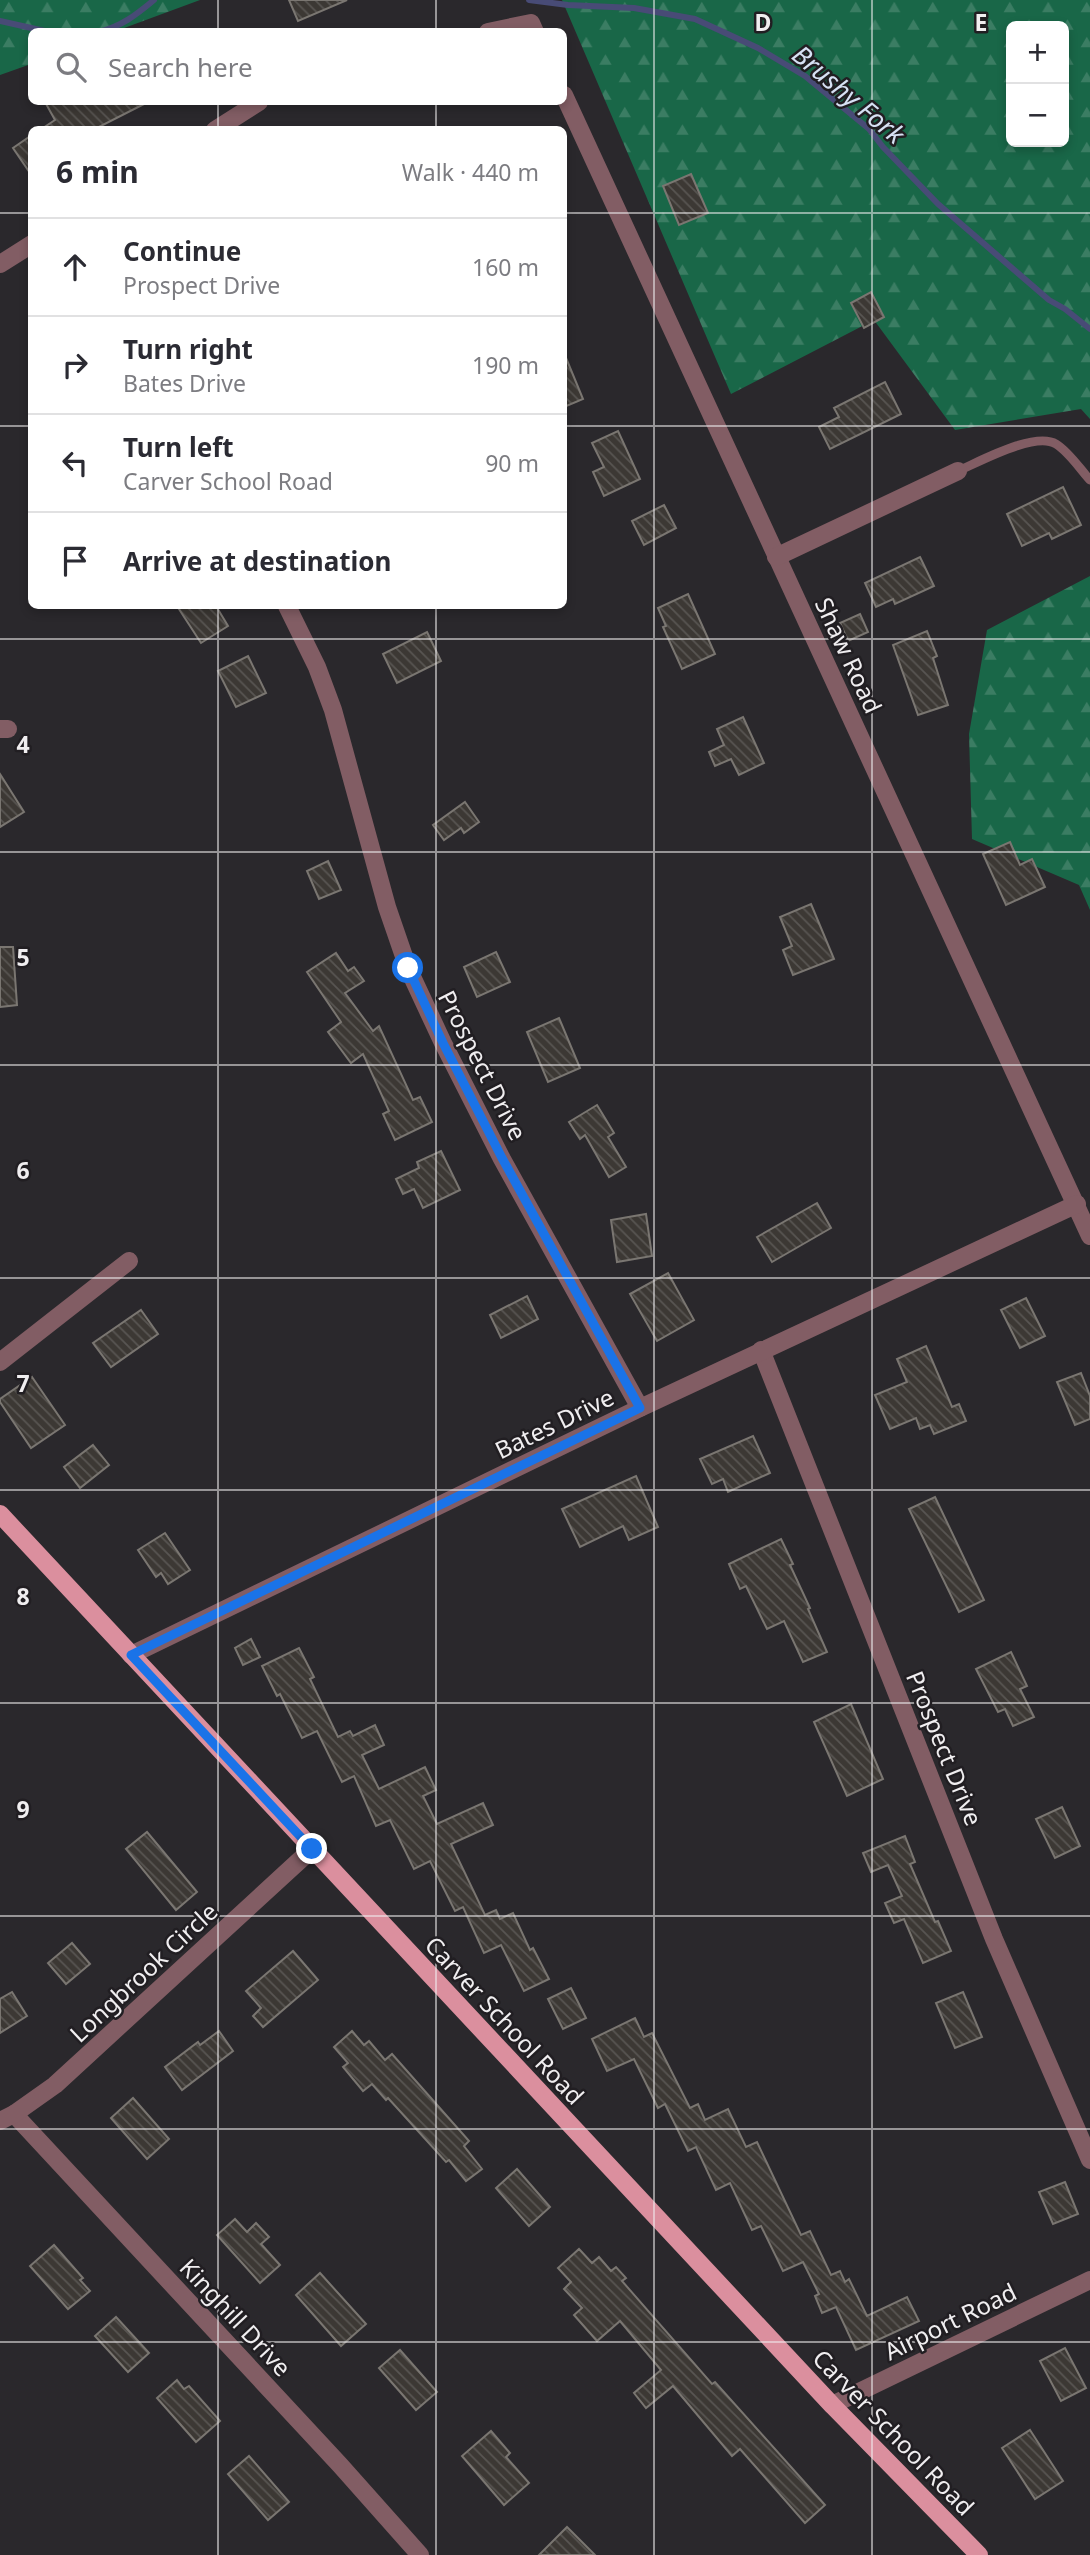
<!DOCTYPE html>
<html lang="en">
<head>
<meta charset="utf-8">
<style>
	body { margin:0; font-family:"Noto Sans",sans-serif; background:#f2f2f3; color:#2b2b33 }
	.controls { position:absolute; right:21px; top:21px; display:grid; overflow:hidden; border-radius:10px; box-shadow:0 4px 10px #0003 }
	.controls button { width:63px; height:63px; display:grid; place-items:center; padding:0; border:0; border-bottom:2px solid #e1e1e2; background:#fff; color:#2b2b33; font:35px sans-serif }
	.stop { position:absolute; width:21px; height:21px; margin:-16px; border:5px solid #1a73e8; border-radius:50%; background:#fff }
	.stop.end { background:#1a73e8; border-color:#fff; box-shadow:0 2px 7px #0008 }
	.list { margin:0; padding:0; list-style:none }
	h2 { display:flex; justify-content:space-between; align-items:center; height:91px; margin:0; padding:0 28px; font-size:30px }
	h2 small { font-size:23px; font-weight:400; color:#7c7c81 }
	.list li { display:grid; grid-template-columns:46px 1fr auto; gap:21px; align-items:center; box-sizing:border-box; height:98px; padding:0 28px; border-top:2px solid #e1e1e2 }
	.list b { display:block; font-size:26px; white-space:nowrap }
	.list p { margin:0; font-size:23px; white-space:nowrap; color:#7c7c81 }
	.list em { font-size:23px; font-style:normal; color:#7c7c81 }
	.icon { flex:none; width:38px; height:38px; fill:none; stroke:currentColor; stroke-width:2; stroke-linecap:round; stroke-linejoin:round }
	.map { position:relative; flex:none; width:1090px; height:2555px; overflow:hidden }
	.search { position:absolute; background:#fff; box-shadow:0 4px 10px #0003; left:28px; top:28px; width:539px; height:77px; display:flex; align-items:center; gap:18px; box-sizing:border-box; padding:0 24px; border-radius:10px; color:#7c7c81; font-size:26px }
	.panel { position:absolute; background:#fff; box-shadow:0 4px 10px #0003; left:28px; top:126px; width:539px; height:483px; border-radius:10px }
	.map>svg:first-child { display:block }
	.forest { fill:url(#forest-firs); fill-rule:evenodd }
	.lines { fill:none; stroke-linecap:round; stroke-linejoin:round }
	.stream { stroke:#484b76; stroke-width:6 }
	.building { fill:url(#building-back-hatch); stroke:#7a7671; stroke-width:2 }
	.lane { stroke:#825d64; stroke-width:9 }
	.street { stroke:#825d64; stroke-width:18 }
	.primary { stroke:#db8f9e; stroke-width:18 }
	.route { stroke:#1a73e8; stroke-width:9 }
	.grid { fill:none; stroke:#f0eef0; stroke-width:2; stroke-opacity:0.55 }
	.labels { text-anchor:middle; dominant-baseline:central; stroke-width:5; stroke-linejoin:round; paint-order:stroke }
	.street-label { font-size:24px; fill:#f0eef0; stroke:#211e22 }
	.water-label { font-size:26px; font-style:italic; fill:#d7e1f4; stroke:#211e22 }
	.grid-label { font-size:23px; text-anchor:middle; font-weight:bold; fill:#f0eef0; stroke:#211e22; stroke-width:5; stroke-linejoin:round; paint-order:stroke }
</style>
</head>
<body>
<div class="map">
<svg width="1090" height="2555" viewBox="0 0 1090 2555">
	<defs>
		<pattern id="forest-firs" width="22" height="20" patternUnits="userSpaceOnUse" patternTransform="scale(1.75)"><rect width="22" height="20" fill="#196748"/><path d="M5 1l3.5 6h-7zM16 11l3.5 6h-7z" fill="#3b7d63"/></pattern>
		<pattern id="building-back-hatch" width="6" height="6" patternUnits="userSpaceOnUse" patternTransform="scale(1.75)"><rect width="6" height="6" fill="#3c3834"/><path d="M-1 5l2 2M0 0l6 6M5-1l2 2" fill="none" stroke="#585552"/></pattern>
	</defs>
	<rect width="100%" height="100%" fill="#2a282c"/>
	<g class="forest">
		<polygon points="0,0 200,0 116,31 32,32 31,64 0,75"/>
		<path d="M562,0h528v419l-9,-10 -126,21 -81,-110 -143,74zM1011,26h53v116h-53z"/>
		<polygon points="1090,576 1090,910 1079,885 972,839 969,734 987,630"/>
	</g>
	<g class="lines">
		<g class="stream">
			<polyline points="529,0 568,5 634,8 695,19 758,48 805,76 869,129 883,147 938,204 1049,300 1065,309 1090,329"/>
			<polyline points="0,21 49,32"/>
			<path d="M99,32c23,-6 37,-17 55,-32"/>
		</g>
	</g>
	<g class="building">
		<polygon points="289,0 347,0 298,21"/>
		<polygon points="45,102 148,102 93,130 40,130 55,120"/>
		<polygon points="32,135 32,176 13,148"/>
		<polygon points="691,174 708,213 679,225 663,186"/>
		<polygon points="871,292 884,317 864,328 851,303"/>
		<polygon points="564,353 583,399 564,407"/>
		<polygon points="885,382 901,414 830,449 819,427 839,417 834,408"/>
		<polygon points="618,431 640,479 604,496 593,472 604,467 592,443"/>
		<polygon points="1063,487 1081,525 1052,539 1049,533 1022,546 1007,514"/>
		<polygon points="664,505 676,528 644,545 632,521"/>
		<polygon points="920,557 934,586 895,604 893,599 876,607 865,583"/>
		<polygon points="688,594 715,654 682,669 663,627 666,626 658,608"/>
		<polygon points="177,606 216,606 228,626 201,643"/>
		<polygon points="860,614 868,632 848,641 840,623"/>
		<polygon points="927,631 937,656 933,658 948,705 918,715 893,645"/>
		<polygon points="427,632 441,661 397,683 383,654"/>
		<polygon points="248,656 266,693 236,707 218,671"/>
		<polygon points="743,717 764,763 739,775 731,759 715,766 709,752 724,745 717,729"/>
		<polygon points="0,774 24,812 0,827"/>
		<polygon points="465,802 479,822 464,833 461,828 444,840 433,825"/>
		<polygon points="1010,842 1020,865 1032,859 1045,887 1006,905 983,854"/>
		<polygon points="328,861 341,890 319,899 307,871"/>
		<polygon points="811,904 834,959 793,975 783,950 792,946 780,917"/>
		<polygon points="0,947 13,947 17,1005 0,1007"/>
		<polygon points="496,952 510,982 477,997 464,967"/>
		<polygon points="336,953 348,971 354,967 364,981 345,993 373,1031 379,1026 413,1100 420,1097 432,1122 395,1140 383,1114 389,1111 363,1054 351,1063 328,1032 341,1022 307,972"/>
		<polygon points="559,1018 580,1068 548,1082 527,1032"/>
		<polygon points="597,1105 614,1133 608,1137 626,1167 609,1177 585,1135 580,1139 569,1122"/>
		<polygon points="441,1151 460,1190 423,1208 414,1189 403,1194 396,1179 419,1168 417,1162"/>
		<polygon points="817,1203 831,1228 772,1262 757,1237"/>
		<polygon points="646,1214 652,1256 617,1262 611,1220"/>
		<polygon points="668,1273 694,1320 657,1341 630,1294"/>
		<polygon points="527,1296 538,1319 501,1338 490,1315"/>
		<polygon points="1026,1298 1045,1336 1020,1348 1001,1310"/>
		<polygon points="141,1310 158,1334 111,1367 93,1343"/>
		<polygon points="926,1346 952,1407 959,1404 966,1421 934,1434 930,1425 920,1429 916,1418 890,1429 875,1395 907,1382 897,1359"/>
		<polygon points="1081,1373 1090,1396 1090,1419 1075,1425 1057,1382"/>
		<polygon points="32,1377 65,1425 31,1448 0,1402 0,1399"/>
		<polygon points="753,1436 770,1473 728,1492 723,1479 712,1484 700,1459"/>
		<polygon points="93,1445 109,1465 80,1488 64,1467"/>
		<polygon points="636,1476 658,1527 629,1540 623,1526 580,1547 562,1509"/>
		<polygon points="935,1497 984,1600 959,1612 909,1509"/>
		<polygon points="165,1533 190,1570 168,1584 161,1573 156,1577 138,1550"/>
		<polygon points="781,1539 793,1564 790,1565 810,1608 808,1609 827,1652 803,1662 784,1621 767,1629 746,1586 740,1589 729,1564"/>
		<polygon points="251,1639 260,1657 243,1665 235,1648"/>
		<polygon points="299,1648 314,1677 310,1679 338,1737 350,1731 353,1736 375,1725 384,1745 362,1755 379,1789 425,1767 436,1790 423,1796 437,1824 483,1803 493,1825 451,1844 485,1915 496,1910 500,1919 513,1913 530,1950 533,1948 549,1979 524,1991 501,1945 484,1953 463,1907 455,1911 430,1861 414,1869 390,1820 376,1826 354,1776 342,1782 317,1731 302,1738 280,1694 277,1696 262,1666"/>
		<polygon points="1011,1652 1027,1686 1020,1689 1034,1717 1013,1726 1005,1709 998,1712 976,1669"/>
		<polygon points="851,1704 883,1779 847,1796 814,1722"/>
		<polygon points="1062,1807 1080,1846 1055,1858 1036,1819"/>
		<polygon points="147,1832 197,1892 176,1910 126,1849"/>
		<polygon points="905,1836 915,1862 910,1864 935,1922 938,1921 951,1951 923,1963 904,1919 894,1923 885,1903 902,1896 888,1865 871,1872 863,1853"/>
		<polygon points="72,1943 90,1964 66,1984 48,1963"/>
		<polygon points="293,1951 318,1980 263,2027 253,2016 261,2008 246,1991"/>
		<polygon points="571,1988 586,2018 563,2029 548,1999"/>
		<polygon points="12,1992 27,2016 0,2033 0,1999"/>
		<polygon points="963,1992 982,2037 955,2048 936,2003"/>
		<polygon points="635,2018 644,2037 652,2033 690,2108 698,2104 705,2120 728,2109 746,2147 757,2142 801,2235 810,2231 831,2275 840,2271 845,2282 849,2279 867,2316 907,2297 919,2321 856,2350 836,2307 822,2313 815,2296 819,2294 803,2262 783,2271 761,2226 752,2230 730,2183 716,2190 696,2147 688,2151 665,2104 658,2108 634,2059 607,2071 592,2039"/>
		<polygon points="219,2031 233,2051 182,2090 165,2067 198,2042 200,2045"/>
		<polygon points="352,2031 364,2045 369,2041 385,2060 392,2054 469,2141 464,2146 482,2169 466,2181 449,2160 446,2162 388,2098 386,2100 372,2084 363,2091 343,2067 348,2063 334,2047"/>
		<polygon points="133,2098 169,2139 147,2159 111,2118"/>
		<polygon points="517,2169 550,2207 529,2226 496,2188"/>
		<polygon points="1065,2182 1078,2214 1053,2224 1039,2192"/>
		<polygon points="235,2219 247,2232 256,2223 269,2237 261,2244 280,2265 260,2283 217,2235"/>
		<polygon points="54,2245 83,2278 80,2280 90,2291 68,2309 30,2266"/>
		<polygon points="579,2249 592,2263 599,2257 611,2271 616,2267 626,2278 622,2281 712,2384 715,2382 825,2505 805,2523 740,2449 732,2456 673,2386 646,2408 634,2393 661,2370 620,2321 597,2341 574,2315 582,2308 564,2289 571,2282 558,2268"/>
		<polygon points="320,2273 366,2324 341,2346 296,2295"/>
		<polygon points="116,2317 149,2353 128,2372 95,2336"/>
		<polygon points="1065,2348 1086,2388 1061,2401 1040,2361"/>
		<polygon points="400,2350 437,2392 416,2410 379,2368"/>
		<polygon points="177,2380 184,2389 189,2386 220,2421 196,2442 157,2398"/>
		<polygon points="1030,2430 1063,2481 1035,2499 1002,2448"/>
		<polygon points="491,2431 510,2453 506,2457 529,2483 504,2505 462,2456"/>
		<polygon points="249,2456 289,2502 268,2520 228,2474"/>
		<polygon points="567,2527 595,2555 539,2555"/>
	</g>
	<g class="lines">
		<path class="lane" d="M958,471c21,-9 77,-40 98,-27 13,8 24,25 34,36"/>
		<g class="street">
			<polyline points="488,32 531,23 535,32"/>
			<polyline points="564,95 1090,1236"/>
			<polyline points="215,130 259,102"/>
			<polyline points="0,264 32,244"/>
			<polyline points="776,557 958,471"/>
			<polyline points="287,606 317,667 333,710 387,907 408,968 443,1043 502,1159 640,1408"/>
			<polyline points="0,729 8,729"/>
			<polyline points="761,1350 994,1939 1090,2160"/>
			<polyline points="0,1362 129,1261"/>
			<polyline points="131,1655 640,1408 1077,1204"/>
			<polyline points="14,2114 340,2465 420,2555"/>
			<polyline points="0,2121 14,2114 55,2085 312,1849"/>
			<polyline points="832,2405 1090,2280"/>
		</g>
		<polyline class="primary" points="0,1514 832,2405 979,2555"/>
	</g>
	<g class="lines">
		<polyline class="route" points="312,1849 131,1655 640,1408 502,1158 443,1043 408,968"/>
	</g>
	<path class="grid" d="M218,0v32M436,0v32M654,0v2555M872,0v2555M218,102v28M436,102v28M0,213h32M564,213h526M0,426h32M564,426h526M218,606v1949M436,606v1949M0,639h1090M0,852h1090M0,1065h1090M0,1278h1090M0,1490h1090M0,1703h1090M0,1916h1090M0,2129h1090M0,2342h1090"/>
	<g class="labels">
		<g class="street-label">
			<text transform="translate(849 655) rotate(65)">Shaw Road</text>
			<text transform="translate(483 1065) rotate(63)">Prospect Drive</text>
			<text transform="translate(554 1423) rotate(-26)">Bates Drive</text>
			<text transform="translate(945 1748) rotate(68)">Prospect Drive</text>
			<text transform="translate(143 1972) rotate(-43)">Longbrook Circle</text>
			<text transform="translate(505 2020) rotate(47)">Carver School Road</text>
			<text transform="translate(236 2317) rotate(47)">Kinghill Drive</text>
			<text transform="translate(950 2321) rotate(-26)">Airport Road</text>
			<text transform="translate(894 2432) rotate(46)">Carver School Road</text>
		</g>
		<g class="water-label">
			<text transform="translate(849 94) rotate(40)">Brushy Fork</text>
		</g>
	</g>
	<g class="grid-label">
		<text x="763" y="31">D</text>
		<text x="981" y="31">E</text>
		<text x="23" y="753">4</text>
		<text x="23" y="966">5</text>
		<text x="23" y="1179">6</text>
		<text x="23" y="1392">7</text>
		<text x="23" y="1605">8</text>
		<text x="23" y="1818">9</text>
	</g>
</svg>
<div class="controls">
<button>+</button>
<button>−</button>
</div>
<div class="stop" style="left:408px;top:968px"></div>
<div class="stop end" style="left:312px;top:1849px"></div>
<div class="search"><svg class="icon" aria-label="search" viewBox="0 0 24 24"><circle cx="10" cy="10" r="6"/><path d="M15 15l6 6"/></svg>Search here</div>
<section class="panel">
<h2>6 min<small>Walk · 440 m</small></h2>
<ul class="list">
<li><svg class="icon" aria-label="ahead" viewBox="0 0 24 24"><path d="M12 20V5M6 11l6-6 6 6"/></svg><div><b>Continue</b><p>Prospect Drive</p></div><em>160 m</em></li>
<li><svg class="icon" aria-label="right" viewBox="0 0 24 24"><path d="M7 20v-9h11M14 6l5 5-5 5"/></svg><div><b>Turn right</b><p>Bates Drive</p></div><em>190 m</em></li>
<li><svg class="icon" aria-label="left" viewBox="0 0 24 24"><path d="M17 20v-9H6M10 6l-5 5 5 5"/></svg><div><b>Turn left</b><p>Carver School Road</p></div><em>90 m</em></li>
<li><svg class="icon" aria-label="arrive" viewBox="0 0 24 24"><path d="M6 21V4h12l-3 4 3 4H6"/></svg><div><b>Arrive at destination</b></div></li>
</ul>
</section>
</div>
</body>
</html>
